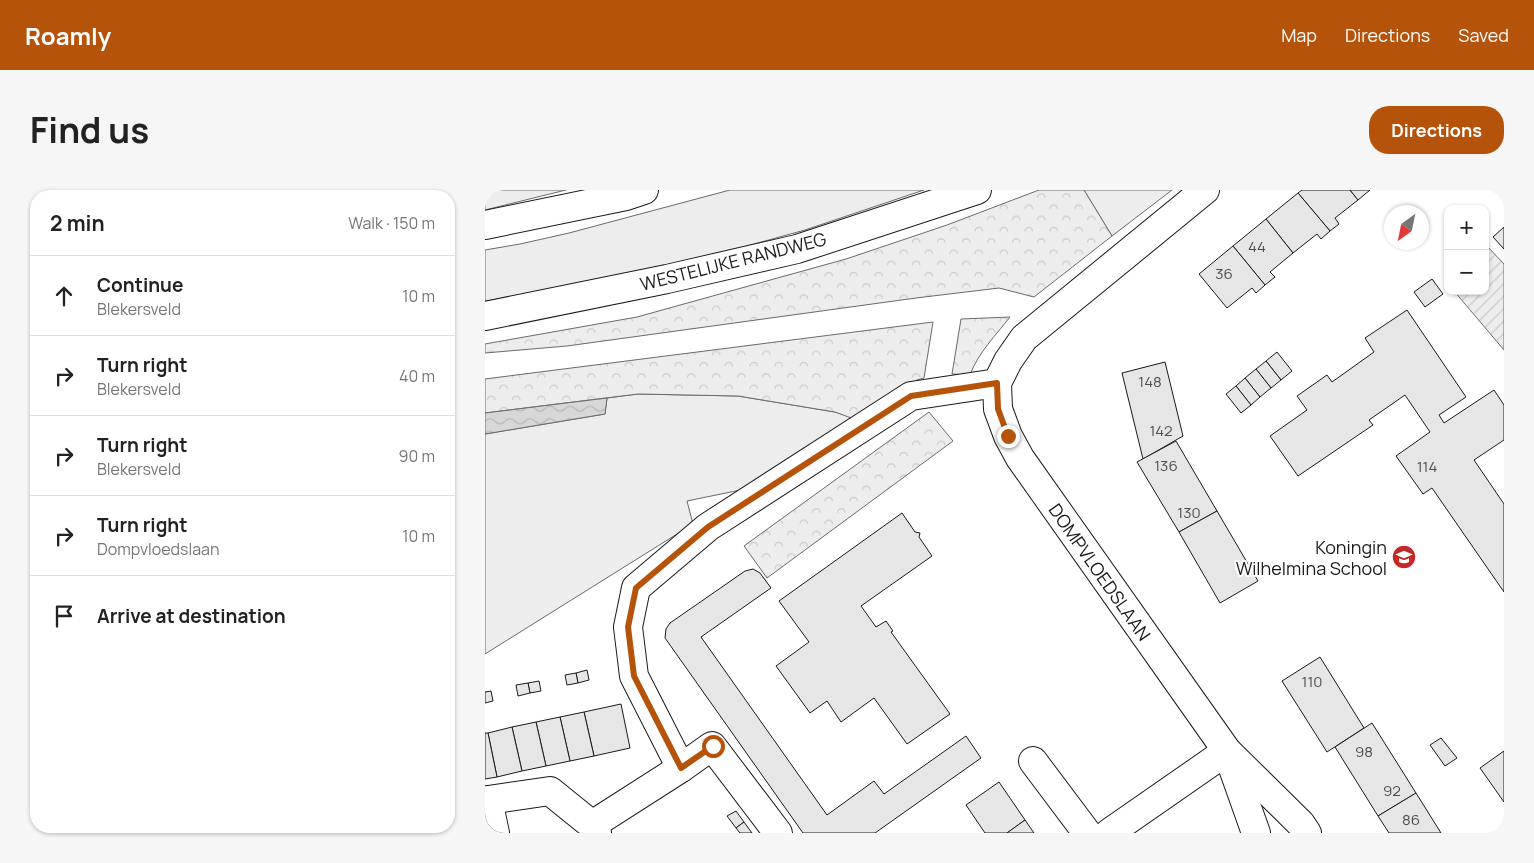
<!DOCTYPE html>
<html lang="en">
<head>
<meta charset="utf-8">
<style>
	body { margin:0; font-family:Manrope,sans-serif; background:#f6f6f6; color:#222 }
	.controls { position:absolute; right:15px; top:15px; display:grid; overflow:hidden; border-radius:10px; box-shadow:0 1px 4px #0004 }
	.controls button { width:45px; height:45px; display:grid; place-items:center; padding:0; border:0; border-bottom:1px solid #e0e0e0; background:#fff; color:#222; font:25px sans-serif }
	.compass { position:absolute; left:899px; top:15px; width:45px; height:45px; border-radius:50%; background:#fff; box-shadow:0 1px 4px #0004; rotate:213deg }
	.stop { position:absolute; width:15px; height:15px; margin:-11px; border:4px solid #b45309; border-radius:50%; background:#fff }
	.stop.end { background:#b45309; border-color:#fff; box-shadow:0 1px 5px #0008 }
	.list { margin:0; padding:0; list-style:none }
	h2 { display:flex; justify-content:space-between; align-items:center; height:65px; margin:0; padding:0 20px; font-size:21px }
	h2 small { font-size:16px; font-weight:400; color:#767676 }
	.list li { display:grid; grid-template-columns:32px 1fr auto; gap:15px; align-items:center; box-sizing:border-box; height:80px; padding:0 20px; border-top:1px solid #e0e0e0 }
	.list b { display:block; font-size:19px; white-space:nowrap }
	.list p { margin:0; font-size:16px; white-space:nowrap; color:#767676 }
	.list em { font-size:16px; font-style:normal; color:#767676 }
	.icon { flex:none; width:28px; height:28px; fill:none; stroke:currentColor; stroke-width:2; stroke-linecap:round; stroke-linejoin:round }
	.map { position:relative; flex:none; width:1019px; height:643px; overflow:hidden; border-radius:20px }
	header { display:flex; align-items:center; gap:30px; box-sizing:border-box; height:70px; padding:0 25px; background:#b45309; color:#fff }
	header strong { font-size:24px }
	nav { display:flex; gap:28px; margin-inline-start:auto; font-size:18px }
	.intro { display:flex; align-items:center; justify-content:space-between; box-sizing:border-box; height:120px; padding:0 30px }
	h1 { margin:0; font-size:35px }
	.button { padding:12px 22px; border-radius:20px; background:#b45309; color:#fff; font-size:18px; font-weight:700 }
	main { display:flex; gap:30px; padding:0 30px }
	aside { flex:1; background:#fff; border-radius:20px; box-shadow:0 1px 4px #0004 }
	.map>svg:first-child { display:block }
	.built { fill:#ededed; stroke:#6a6a6a }
	.forest { fill:url(#forest-crowns); stroke:#6a6a6a }
	.garden { fill:url(#garden-furrows); stroke:#6a6a6a }
	.water { fill:url(#water-waves); stroke:#6a6a6a }
	.building { fill:#e6e6e6; stroke:#1a1a1a }
	.lines { fill:none; stroke-linecap:round; stroke-linejoin:round }
	.minor-casing { stroke:#1a1a1a; stroke-width:30 }
	.major-casing { stroke:#1a1a1a; stroke-width:30 }
	.minor { stroke:#fff; stroke-width:28 }
	.major { stroke:#fff; stroke-width:28 }
	.route { stroke:#b45309; stroke-width:6 }
	.labels { text-anchor:middle; dominant-baseline:central; stroke-width:4; stroke-linejoin:round; paint-order:stroke }
	.number-label { font-size:15px; fill:#4d4d4d }
	.street-label { font-size:18px; fill:#1a1a1a; stroke:#fff }
	.poi-label { font-size:18px; fill:#1a1a1a; stroke:#fff; text-anchor:end }
</style>
</head>
<body>
<header>
<strong>Roamly</strong>
<nav><a>Map</a><a>Directions</a><a>Saved</a></nav>
</header>
<div class="intro"><h1>Find us</h1><a class="button">Directions</a></div>
<main>
<aside>
<h2>2 min<small>Walk · 150 m</small></h2>
<ul class="list">
<li><svg class="icon" aria-label="ahead" viewBox="0 0 24 24"><path d="M12 20V5M6 11l6-6 6 6"/></svg><div><b>Continue</b><p>Blekersveld</p></div><em>10 m</em></li>
<li><svg class="icon" aria-label="right" viewBox="0 0 24 24"><path d="M7 20v-9h11M14 6l5 5-5 5"/></svg><div><b>Turn right</b><p>Blekersveld</p></div><em>40 m</em></li>
<li><svg class="icon" aria-label="right" viewBox="0 0 24 24"><path d="M7 20v-9h11M14 6l5 5-5 5"/></svg><div><b>Turn right</b><p>Blekersveld</p></div><em>90 m</em></li>
<li><svg class="icon" aria-label="right" viewBox="0 0 24 24"><path d="M7 20v-9h11M14 6l5 5-5 5"/></svg><div><b>Turn right</b><p>Dompvloedslaan</p></div><em>10 m</em></li>
<li><svg class="icon" aria-label="arrive" viewBox="0 0 24 24"><path d="M6 21V4h12l-3 4 3 4H6"/></svg><div><b>Arrive at destination</b></div></li>
</ul>
</aside>
<div class="map">
<svg width="1019" height="643" viewBox="0 0 1019 643">
	<defs>
		<pattern id="forest-crowns" width="20" height="18" patternUnits="userSpaceOnUse" patternTransform="scale(1.25)"><rect width="20" height="18" fill="#ededed"/><path d="M2 6a3 3 0 1 1 6 0M12 15a3 3 0 1 1 6 0" fill="none" stroke="#cbcbcb"/></pattern>
		<pattern id="garden-furrows" width="10" height="10" patternUnits="userSpaceOnUse" patternTransform="scale(1.25)"><rect width="10" height="10" fill="#ededed"/><path d="M-1 1l2-2M0 10L10 0M9 11l2-2" fill="none" stroke="#cbcbcb"/></pattern>
		<pattern id="water-waves" width="16" height="10" patternUnits="userSpaceOnUse" patternTransform="scale(1.25)"><rect width="16" height="10" fill="#d7d7d7"/><path d="M0 5q4-4 8 0t8 0" fill="none" stroke="#b8b8b8"/></pattern>
	</defs>
	<rect width="100%" height="100%" fill="#fff"/>
	<g class="built">
		<polygon points="0,0 81,0 0,20"/>
		<polygon points="245,0 439,0 320,40 211,70 39,105 0,111 0,60 35,54 84,43"/>
		<polygon points="599,0 687,0 627,46"/>
		<polygon points="153,204 253,206 350,222 369,228 275,296 202,311 208,334 0,464 0,244 120,224 122,208"/>
	</g>
	<g class="forest">
		<polygon points="554,0 599,0 627,46 549,107 514,98 431,108 82,156 0,163 0,154 152,127 361,69 462,35"/>
		<path d="M525,127c-14,18 -32,36 -40,58l-18,-1 9,-55z"/>
		<polygon points="448,132 439,188 432,190 377,232 350,222 253,206 153,204 0,223 0,189"/>
		<polygon points="444,222 468,251 282,388 259,356"/>
	</g>
	<polygon class="garden" points="1001,55 1019,74 1019,160 969,101 1000,101"/>
	<polygon class="water" points="122,208 120,224 0,244 0,223"/>
	<g class="building">
		<polygon points="817,0 865,0 873,10 850,28 854,34 845,41 813,3"/>
		<polygon points="865,0 885,0 873,10"/>
		<polygon points="813,3 845,41 836,49 832,44 808,63 781,29"/>
		<polygon points="781,29 808,63 785,82 790,87 780,95 748,56"/>
		<polygon points="1019,37 1019,59 1008,47"/>
		<polygon points="748,56 780,95 771,103 767,98 742,118 714,84"/>
		<polygon points="947,89 958,104 940,117 929,102"/>
		<polygon points="922,120 981,207 954,225 959,233 1009,200 1019,215 1019,250 989,270 1019,314 1019,402 947,298 938,304 911,266 945,242 920,205 884,230 888,235 813,286 785,246 822,220 812,206 842,185 847,192 889,162 880,148"/>
		<polygon points="792,162 807,181 796,190 781,171"/>
		<polygon points="781,171 796,190 786,198 771,179"/>
		<polygon points="680,172 698,246 658,269 637,183"/>
		<polygon points="771,179 786,198 775,207 760,188"/>
		<polygon points="760,188 775,207 766,215 751,196"/>
		<polygon points="751,196 766,215 756,223 741,204"/>
		<polygon points="691,251 732,321 694,342 652,272"/>
		<polygon points="732,321 773,391 735,413 694,342"/>
		<polygon points="417,323 430,342 435,343 434,347 447,366 376,416 391,437 401,431 408,441 406,442 465,524 422,554 389,508 356,532 342,511 325,523 291,476 324,452 294,411"/>
		<polygon points="268,379 275,383 286,398 216,447 342,625 389,591 399,604 481,546 496,568 390,643 318,643 180,448 181,439 185,433 260,381"/>
		<polygon points="835,467 879,538 842,562 797,491"/>
		<polygon points="102,480 104,490 93,493 91,483"/>
		<polygon points="91,483 93,493 82,495 80,485"/>
		<polygon points="54,491 56,501 45,503 43,493"/>
		<polygon points="43,493 45,503 33,506 31,495"/>
		<polygon points="6,501 8,511 0,513 0,502"/>
		<polygon points="136,514 145,558 109,566 99,522"/>
		<polygon points="99,522 109,566 85,571 75,527"/>
		<polygon points="75,527 85,571 61,576 51,532"/>
		<polygon points="51,532 61,576 37,581 27,537"/>
		<polygon points="887,533 931,603 893,626 850,557"/>
		<polygon points="27,537 37,581 12,587 3,543"/>
		<polygon points="0,543 3,543 12,587 0,589"/>
		<polygon points="956,548 972,568 960,576 945,555"/>
		<polygon points="1019,561 1019,612 995,578"/>
		<polygon points="514,592 540,630 522,643 500,643 481,615"/>
		<polygon points="931,603 956,643 904,643 893,626"/>
		<polygon points="251,621 259,632 251,638 242,626"/>
		<polygon points="540,630 549,643 522,643"/>
		<polygon points="259,632 267,643 255,643 251,638"/>
	</g>
	<g class="lines">
		<g class="minor-casing">
			<g id="minor">
				<polyline points="720,0 539,148 523,171 512,193 513,219 523,246 535,268 742,561 816,634 822,643"/>
				<polyline points="744,567 771,643"/>
				<polyline points="548,571 602,643"/>
				<polyline points="196,578 149,486 143,437 151,398 223,337 426,206 512,193"/>
				<polyline points="107,635 196,578 227,556 293,643"/>
				<polyline points="10,643 3,610 65,601 107,635 112,643"/>
				<polyline points="624,643 742,561"/>
			</g>
		</g>
		<g class="major-casing">
			<g id="major">
				<polyline points="0,35 141,6 159,0"/>
				<polyline points="0,126 182,89 312,59 492,0"/>
			</g>
		</g>
		<use href="#minor" class="minor"/>
		<use href="#major" class="major"/>
	</g>
	<g class="lines">
		<polyline class="route" points="228,556 196,578 149,486 143,437 151,398 223,337 426,206 512,193 513,219 523,246"/>
	</g>
	<defs>
		<g id="school-disc" transform="scale(1.25)"><circle r="9.5" fill="#c62828" stroke="#fff"/><path d="M0-5L7-2L0 1L-7-2ZM-4 1L0 2.5L4 1V4Q0 6-4 4Z" fill="#fff"/></g>
	</defs>
	<g fill-rule="evenodd">
		<use href="#school-disc" x="919" y="367"/>
	</g>
	<g class="labels">
		<g class="number-label">
			<text x="772" y="56">44</text>
			<text x="739" y="83">36</text>
			<text x="665" y="191">148</text>
			<text x="676" y="240">142</text>
			<text x="681" y="275">136</text>
			<text x="942" y="276">114</text>
			<text x="704" y="322">130</text>
			<text x="827" y="491">110</text>
			<text x="879" y="561">98</text>
			<text x="907" y="600">92</text>
			<text x="926" y="629">86</text>
		</g>
		<g class="street-label">
			<text transform="translate(248 71) rotate(-14)">WESTELIJKE RANDWEG</text>
			<text transform="translate(615 382) rotate(55)">DOMPVLOEDSLAAN</text>
		</g>
		<g class="poi-label">
			<text x="902" y="357">Koningin<tspan x="902" dy="21">Wilhelmina School</tspan></text>
		</g>
	</g>
</svg>
<div class="controls">
<button>+</button>
<button>−</button>
</div>
<svg class="compass" viewBox="-18 -18 36 36"><path d="M0-13l5 13h-10z" fill="#e53935"/><path d="M0 13l5-13h-10z" fill="#767676"/></svg>
<div class="stop" style="left:228px;top:556px"></div>
<div class="stop end" style="left:523px;top:246px"></div>
</div>
</main>
</body>
</html>
